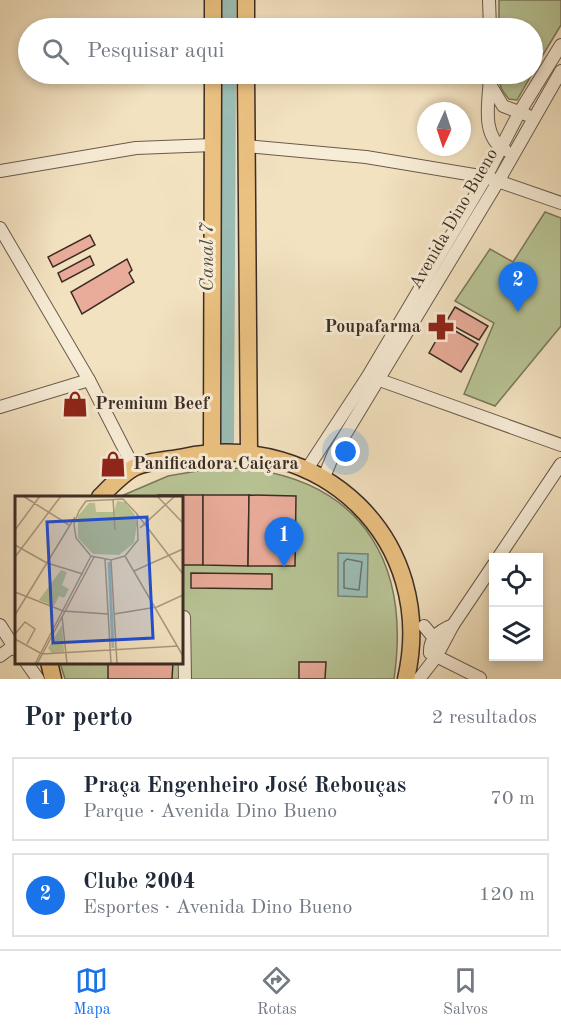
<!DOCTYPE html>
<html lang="pt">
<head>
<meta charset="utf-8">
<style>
	body { margin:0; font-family:"Old Standard TT",serif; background:#f2f2f3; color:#1f2937 }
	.controls { position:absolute; right:18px; bottom:18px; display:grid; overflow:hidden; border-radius:0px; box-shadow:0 3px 9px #0003 }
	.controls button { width:54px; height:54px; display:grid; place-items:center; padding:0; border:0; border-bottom:2px solid #e0e1e3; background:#fff; color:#1f2937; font:30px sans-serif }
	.compass { position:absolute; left:417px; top:102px; width:54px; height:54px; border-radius:50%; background:#fff; box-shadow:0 3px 9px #0003; rotate:183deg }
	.you { position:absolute; left:346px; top:452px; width:21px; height:21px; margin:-15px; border:4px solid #fff; border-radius:50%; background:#1a73e8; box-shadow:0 0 0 9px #1a73e833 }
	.badge { display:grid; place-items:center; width:39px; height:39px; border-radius:50%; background:#1a73e8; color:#fff; font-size:20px; font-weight:700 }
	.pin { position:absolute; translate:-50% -50px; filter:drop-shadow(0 2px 3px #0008) }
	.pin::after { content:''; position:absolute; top:32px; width:21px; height:18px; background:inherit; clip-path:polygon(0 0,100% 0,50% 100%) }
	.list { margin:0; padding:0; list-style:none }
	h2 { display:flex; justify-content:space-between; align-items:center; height:78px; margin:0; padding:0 24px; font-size:26px }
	h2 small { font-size:20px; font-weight:400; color:#747a83 }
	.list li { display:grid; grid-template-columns:39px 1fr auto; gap:18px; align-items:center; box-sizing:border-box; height:84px; margin:0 12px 12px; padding:0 12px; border:2px solid #e0e1e3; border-radius:0px }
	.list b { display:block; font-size:22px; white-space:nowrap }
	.list p { margin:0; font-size:20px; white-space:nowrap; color:#747a83 }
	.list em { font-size:20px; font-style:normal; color:#747a83 }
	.icon { flex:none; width:33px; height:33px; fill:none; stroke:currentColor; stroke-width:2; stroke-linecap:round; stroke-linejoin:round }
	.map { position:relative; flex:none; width:561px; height:679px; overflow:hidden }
	.search { position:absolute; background:#fff; box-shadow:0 3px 9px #0003; left:18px; right:18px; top:18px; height:66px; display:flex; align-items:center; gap:15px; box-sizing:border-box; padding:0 21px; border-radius:33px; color:#747a83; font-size:22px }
	.sheet { height:270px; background:#fff }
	nav { display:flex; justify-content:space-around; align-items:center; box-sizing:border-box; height:84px; border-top:2px solid #e0e1e3; background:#fff; font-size:16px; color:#747a83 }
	nav a { display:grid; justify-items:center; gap:3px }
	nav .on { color:#1a73e8 }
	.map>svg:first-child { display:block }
	.green { fill:#b8c495; stroke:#7a785d; stroke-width:1.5 }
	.water { fill:#9bbdb5; stroke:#75837b; stroke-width:1.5 }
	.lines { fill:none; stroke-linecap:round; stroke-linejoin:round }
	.shore { stroke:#6c746d; stroke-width:1.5 }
	.canal { stroke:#9bbdb5; stroke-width:14 }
	.building { fill:#e9ac9a; stroke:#3c2c25; stroke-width:1.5 }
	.minor-casing { stroke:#6a5a4c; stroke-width:14 }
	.major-casing { stroke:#3c2c25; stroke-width:19 }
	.minor { stroke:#f7ecd6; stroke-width:12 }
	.major { stroke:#eac180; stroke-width:16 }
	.labels { text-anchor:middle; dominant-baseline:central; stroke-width:6; stroke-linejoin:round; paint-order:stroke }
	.street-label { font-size:18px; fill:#3c2c25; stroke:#f7ecd6 }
	.poi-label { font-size:18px; font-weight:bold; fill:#3c2c25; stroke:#f7ecd6; text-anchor:start }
	.water-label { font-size:20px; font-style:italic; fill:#545049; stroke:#f7ecd6 }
	.inset-river { fill:none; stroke:#9bbdb5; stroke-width:3 }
	.inset-road { fill:none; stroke:#aa9982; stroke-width:1.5 }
	.view { fill:#1d4ed8; fill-opacity:0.15; stroke:#1d4ed8; stroke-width:3 }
	.inset-edge { fill:none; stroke:#3c2c25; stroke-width:3 }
</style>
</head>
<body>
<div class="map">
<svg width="561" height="679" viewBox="0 0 561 679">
	<rect width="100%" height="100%" fill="#f3e2c0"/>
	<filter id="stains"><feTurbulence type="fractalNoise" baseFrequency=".00333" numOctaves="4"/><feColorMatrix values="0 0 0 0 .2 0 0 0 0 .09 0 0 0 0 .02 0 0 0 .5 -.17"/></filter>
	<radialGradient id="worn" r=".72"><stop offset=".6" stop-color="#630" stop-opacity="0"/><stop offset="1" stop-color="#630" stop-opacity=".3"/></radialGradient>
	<g class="green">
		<polygon points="499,0 561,0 561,25 532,73 532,28 499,28"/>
		<path d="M499,74h33l-15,26 -8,-1c-8,-9 -10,-14 -10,-25z"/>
		<polygon points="545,212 561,218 561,326 495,406 464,394 494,323 455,301 490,249 513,262"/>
		<path d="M209,469c13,0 28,-2 41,0 117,16 160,99 144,210h-329l-5,-16 122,-1v-165h-63l49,-21z"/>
	</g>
	<polygon class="water" points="338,553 368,554 367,597 338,596"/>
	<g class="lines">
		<polygon class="shore" points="347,559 362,562 359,590 344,588 344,562"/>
		<g class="canal">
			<polyline points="229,28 229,0"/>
			<polyline points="227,441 229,74"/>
		</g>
	</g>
	<g class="building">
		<polygon points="437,74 476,74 476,83 437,82"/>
		<polygon points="90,235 95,245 53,267 48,257"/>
		<polygon points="90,256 94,265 62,282 58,273"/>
		<polygon points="127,259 132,270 129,273 134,282 82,314 71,292"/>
		<polygon points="455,307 488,326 479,340 446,322"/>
		<polygon points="445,325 478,344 461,372 429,353"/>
		<polygon points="158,495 203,495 203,565 182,565 182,497 158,497"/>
		<polygon points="203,495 249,495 248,566 203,565"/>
		<polygon points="249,495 296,496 295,566 248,566"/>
		<polygon points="191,573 272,574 272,589 191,588"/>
		<polygon points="108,662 173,662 172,679 108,679"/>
		<polygon points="299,662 326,662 325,679 299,679"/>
	</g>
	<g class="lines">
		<g class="minor-casing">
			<g id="minor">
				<polyline points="489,0 490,28"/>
				<path d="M490,74c0,24 -11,61 15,76"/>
				<polyline points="491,86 503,106 527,115"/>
				<polyline points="246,146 366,157 486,177 561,203"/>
				<polyline points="0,171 136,148 213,145"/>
				<polyline points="0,228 89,380 134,468"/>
				<polyline points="374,378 561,445"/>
				<polyline points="0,407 89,380"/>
				<polyline points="307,469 368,376 486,177 519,113 561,45"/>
				<polyline points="324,477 334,453 499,180 561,71"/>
				<polyline points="498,558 561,464"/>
				<polyline points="184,617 185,679"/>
				<polyline points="0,625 16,650"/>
				<path d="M453,625c-13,5 -24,13 -23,28l50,25"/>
				<polyline points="424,626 439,644"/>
				<polyline points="0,656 16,644"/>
				<polyline points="26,662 38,679"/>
				<polyline points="419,679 436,657 453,625 494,564"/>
			</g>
		</g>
		<g class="major-casing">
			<g id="major">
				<polyline points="246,0 246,28"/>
				<polyline points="213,28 213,0"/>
				<polyline points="246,74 249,454"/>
				<polyline points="212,451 213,74"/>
				<path d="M100,497c9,-9 23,-24 35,-30 13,-6 34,-7 49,-10 137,-28 254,83 222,222"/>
				<polyline points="49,662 53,679"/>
			</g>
		</g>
		<use href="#minor" class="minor"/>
		<use href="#major" class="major"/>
	</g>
	<defs>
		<g id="pharmacy-bare" transform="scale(2.07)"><path d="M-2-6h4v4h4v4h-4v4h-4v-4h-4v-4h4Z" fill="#8f2418" stroke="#f7ecd6" stroke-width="2.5" paint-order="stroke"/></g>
		<g id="shop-bare" transform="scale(2.07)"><path d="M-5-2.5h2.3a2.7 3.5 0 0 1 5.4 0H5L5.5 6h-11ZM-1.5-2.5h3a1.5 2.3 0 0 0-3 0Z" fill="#8f2418" stroke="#f7ecd6" stroke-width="2.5" paint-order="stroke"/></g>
	</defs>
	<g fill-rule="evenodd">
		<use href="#pharmacy-bare" x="441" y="327"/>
		<use href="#shop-bare" x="75" y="404"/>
		<use href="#shop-bare" x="113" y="464"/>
	</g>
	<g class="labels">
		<g class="street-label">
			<text transform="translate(454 219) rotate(-60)">Avenida Dino Bueno</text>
		</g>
		<g class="poi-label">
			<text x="421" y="327" text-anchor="end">Poupafarma</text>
			<text x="95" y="404">Premium Beef</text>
			<text x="133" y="464">Panificadora Caiçara</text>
		</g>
		<g class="water-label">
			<text transform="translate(208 257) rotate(-90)">Canal 7</text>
		</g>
	</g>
	<g transform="translate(15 496)">
		<rect width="168" height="168" fill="#f3e2c0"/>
		<path d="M102,5l8,1 10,13 2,9 -3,19 -15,12 -26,-1 -15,-16v-22l11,-13h6l1,9h18zM46,74l6,2 -5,13 7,4 -5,9 -5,-2 -5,10 -15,-6zM47,129l2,27 -12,1 -4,-5z" fill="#b8c495"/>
		<path class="inset-river" d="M94,66l4,86"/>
		<path class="inset-road" d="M8,0l46,29M142,0l26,27M98,3l2,31M108,3l14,15 1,26 -13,16 -14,4 -20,-4 -15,-18 -2,-14 5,-13 7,-10zM122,18l46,60M125,32l35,-32M0,34l25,-34M0,49l32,18 36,11M110,60l58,100M0,61l46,-61M90,63l6,105M96,64l6,104M119,75l49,-22M0,96l48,19 45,3M99,118l43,-7 26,-12M0,119l60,-98M47,120l5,48M0,138l10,-12 10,7 -8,15M0,143l27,15 136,-8M20,168l56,-108M22,168l57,-107"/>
		<path class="view" d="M132,21l6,121 -100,5 -6,-121z"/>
		<rect width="168" height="168" class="inset-edge"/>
	</g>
	<rect width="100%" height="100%" filter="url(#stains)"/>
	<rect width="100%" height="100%" fill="url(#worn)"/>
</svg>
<div class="controls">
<button><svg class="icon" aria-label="locate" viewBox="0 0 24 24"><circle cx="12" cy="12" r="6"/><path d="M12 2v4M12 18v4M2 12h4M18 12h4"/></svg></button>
<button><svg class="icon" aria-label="layers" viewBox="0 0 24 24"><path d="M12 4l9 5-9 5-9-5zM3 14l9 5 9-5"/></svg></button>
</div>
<svg class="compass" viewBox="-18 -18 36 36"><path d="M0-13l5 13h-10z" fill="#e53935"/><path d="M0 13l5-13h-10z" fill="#747a83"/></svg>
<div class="you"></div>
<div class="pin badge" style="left:284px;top:567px">1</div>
<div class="pin badge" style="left:518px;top:312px">2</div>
<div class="search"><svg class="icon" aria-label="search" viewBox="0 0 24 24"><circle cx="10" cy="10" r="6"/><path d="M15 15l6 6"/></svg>Pesquisar aqui</div>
</div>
<section class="sheet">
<h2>Por perto<small>2 resultados</small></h2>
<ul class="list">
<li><span class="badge">1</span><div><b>Praça Engenheiro José Rebouças</b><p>Parque · Avenida Dino Bueno</p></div><em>70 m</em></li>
<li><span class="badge">2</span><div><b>Clube 2004</b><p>Esportes · Avenida Dino Bueno</p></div><em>120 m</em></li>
</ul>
</section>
<nav>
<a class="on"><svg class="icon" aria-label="map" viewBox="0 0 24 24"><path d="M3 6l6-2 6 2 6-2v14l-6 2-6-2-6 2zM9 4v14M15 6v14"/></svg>Mapa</a>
<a><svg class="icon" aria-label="directions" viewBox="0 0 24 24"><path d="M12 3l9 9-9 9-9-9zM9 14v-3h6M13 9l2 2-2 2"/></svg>Rotas</a>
<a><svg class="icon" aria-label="saved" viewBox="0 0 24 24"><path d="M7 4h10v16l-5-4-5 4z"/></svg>Salvos</a>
</nav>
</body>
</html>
